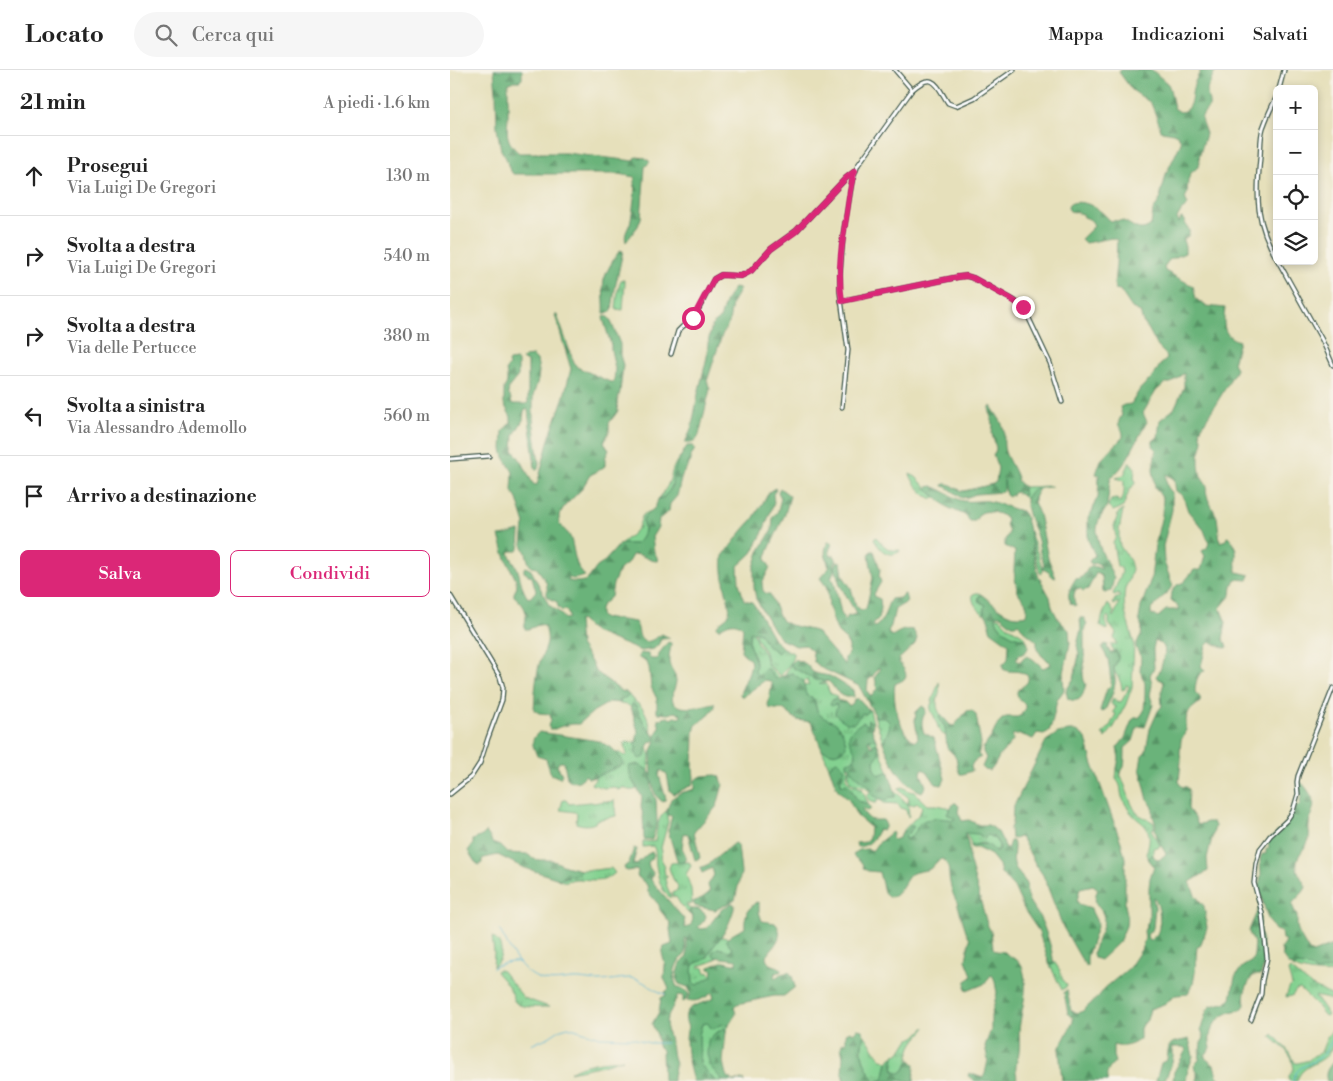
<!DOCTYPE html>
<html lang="it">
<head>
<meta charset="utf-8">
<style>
	body { margin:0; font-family:"Libre Bodoni",serif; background:#f6f6f6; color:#222 }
	.controls { position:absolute; right:15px; top:15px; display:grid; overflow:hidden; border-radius:8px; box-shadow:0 2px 8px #0003 }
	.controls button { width:45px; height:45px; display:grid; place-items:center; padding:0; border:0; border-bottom:1px solid #e0e0e0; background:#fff; color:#222; font:25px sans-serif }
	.stop { position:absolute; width:15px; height:15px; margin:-11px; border:4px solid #db2777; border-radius:50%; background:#fff }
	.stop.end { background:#db2777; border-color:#fff; box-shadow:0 1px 5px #0008 }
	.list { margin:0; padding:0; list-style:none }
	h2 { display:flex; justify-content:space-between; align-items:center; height:65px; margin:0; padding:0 20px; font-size:21px }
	h2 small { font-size:16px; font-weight:400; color:#767676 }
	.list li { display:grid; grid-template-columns:32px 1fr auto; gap:15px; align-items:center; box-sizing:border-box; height:80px; padding:0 20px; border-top:1px solid #e0e0e0 }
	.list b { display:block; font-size:19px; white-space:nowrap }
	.list p { margin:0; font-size:16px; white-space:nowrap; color:#767676 }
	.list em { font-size:16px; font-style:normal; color:#767676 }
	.actions { display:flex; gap:10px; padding:15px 20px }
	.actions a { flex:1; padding:11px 0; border:1px solid #db2777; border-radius:8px; text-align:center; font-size:18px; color:#db2777 }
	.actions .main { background:#db2777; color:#fff }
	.icon { flex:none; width:28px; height:28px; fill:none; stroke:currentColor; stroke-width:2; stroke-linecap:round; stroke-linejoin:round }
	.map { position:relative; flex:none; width:883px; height:1011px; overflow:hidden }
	header { display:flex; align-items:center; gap:30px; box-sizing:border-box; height:70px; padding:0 25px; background:#fff; border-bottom:1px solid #e0e0e0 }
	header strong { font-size:24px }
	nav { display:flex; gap:28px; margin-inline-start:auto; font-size:18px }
	.search { width:350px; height:45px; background:#f6f6f6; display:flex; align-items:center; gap:12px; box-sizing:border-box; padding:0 18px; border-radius:28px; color:#767676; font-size:19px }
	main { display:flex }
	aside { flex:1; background:#fff }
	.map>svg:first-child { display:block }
	.grass { fill:url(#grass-tufts); stroke:#518762 }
	.forest { fill:url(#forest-firs); stroke:#447857; fill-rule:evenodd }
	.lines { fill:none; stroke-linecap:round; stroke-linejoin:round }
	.stream { stroke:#56b4d4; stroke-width:1 }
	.minor-casing { stroke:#3d5548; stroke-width:5.5 }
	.minor { stroke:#fff; stroke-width:3 }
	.route { stroke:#db2777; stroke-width:6 }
</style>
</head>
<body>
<header>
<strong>Locato</strong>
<div class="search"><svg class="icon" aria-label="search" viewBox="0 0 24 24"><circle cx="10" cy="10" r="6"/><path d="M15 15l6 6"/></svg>Cerca qui</div>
<nav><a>Mappa</a><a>Indicazioni</a><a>Salvati</a></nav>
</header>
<main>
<aside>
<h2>21 min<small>A piedi · 1.6 km</small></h2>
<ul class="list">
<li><svg class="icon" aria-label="ahead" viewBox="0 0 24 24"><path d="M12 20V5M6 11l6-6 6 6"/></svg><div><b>Prosegui</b><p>Via Luigi De Gregori</p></div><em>130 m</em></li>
<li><svg class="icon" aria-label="right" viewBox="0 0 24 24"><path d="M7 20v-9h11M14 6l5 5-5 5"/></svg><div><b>Svolta a destra</b><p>Via Luigi De Gregori</p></div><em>540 m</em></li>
<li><svg class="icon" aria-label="right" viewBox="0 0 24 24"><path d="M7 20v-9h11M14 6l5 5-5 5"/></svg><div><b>Svolta a destra</b><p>Via delle Pertucce</p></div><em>380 m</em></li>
<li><svg class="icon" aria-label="left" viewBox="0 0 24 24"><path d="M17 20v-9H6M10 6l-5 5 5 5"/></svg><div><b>Svolta a sinistra</b><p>Via Alessandro Ademollo</p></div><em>560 m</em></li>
<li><svg class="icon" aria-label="arrive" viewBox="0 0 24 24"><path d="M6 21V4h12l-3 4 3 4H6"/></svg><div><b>Arrivo a destinazione</b></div></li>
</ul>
<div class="actions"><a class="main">Salva</a><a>Condividi</a></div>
</aside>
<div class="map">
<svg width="883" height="1011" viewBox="0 0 883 1011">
	<defs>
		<pattern id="grass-tufts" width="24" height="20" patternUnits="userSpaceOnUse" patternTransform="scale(1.25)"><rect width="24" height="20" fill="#83d190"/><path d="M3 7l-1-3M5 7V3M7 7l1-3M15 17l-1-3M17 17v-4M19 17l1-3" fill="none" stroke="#6bab76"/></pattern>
		<pattern id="forest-firs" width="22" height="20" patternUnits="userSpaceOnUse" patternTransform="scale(1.25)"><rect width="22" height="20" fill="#6ab37a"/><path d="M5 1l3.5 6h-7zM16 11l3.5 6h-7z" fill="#579365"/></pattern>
	</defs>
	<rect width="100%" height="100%" fill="#f7f3e8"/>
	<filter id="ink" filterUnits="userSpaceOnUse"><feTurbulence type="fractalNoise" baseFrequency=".02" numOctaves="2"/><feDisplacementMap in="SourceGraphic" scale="10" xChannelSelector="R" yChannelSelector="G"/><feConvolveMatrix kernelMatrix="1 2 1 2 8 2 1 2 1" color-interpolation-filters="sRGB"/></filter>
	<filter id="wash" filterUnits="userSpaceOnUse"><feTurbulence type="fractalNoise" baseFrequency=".0096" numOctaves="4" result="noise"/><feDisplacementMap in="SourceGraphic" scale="20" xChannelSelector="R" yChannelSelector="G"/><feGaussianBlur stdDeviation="1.12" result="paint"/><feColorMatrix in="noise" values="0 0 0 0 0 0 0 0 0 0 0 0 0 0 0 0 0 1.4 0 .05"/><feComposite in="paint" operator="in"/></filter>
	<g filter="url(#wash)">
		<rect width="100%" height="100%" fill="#e6e0bb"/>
		<g class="grass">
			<polygon points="173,209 175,213 173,240 166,239 168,220 171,210"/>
			<path d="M231,386c-8,14 -6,40 -23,43 16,-15 10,-30 23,-43z"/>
			<path d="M680,392l5,6 -1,10 2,4 -7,9 -6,16 -10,4 -5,-5 3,-6 5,-1 5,3c4,-8 3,-12 3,-21l-8,-3 8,-3z"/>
			<path d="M460,404l6,3 20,21 -4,1c-9,-4 -19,-15 -22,-25z"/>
			<polygon points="601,416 601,417 591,418 588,420 586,419 578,424 576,429 573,426 574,425 573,420 574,417"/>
			<path d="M673,440l-4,20v11l1,5 10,15 2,8 -3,11 -4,8 -1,10 1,14 9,31 -2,44 -6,17 -12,23 -9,11 -1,-1 2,-3 -3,1 -1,-1c9,-6 9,-12 14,-20l-3,-2 3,-5 -3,-1 -2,-3 2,-4h2l1,3h5l6,-10 2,-6 -3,-1 -1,4 -3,1c0,-9 -6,-14 -8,-21 3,-9 9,-14 -2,-20l-1,-4 6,-1 -3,-6 2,-5 -7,-9v-7l-1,-1 -2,2v7l2,4 -1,1 -7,-4 3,-12 5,-10 4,5 2,4 -2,2 1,2c3,-4 3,-8 6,-13l-2,-1 -3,2 -1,-2 2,-4 5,-2 -2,-4 -3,2 -2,-1 9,-22 -1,-4 -4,-2 -4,-23 3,-6 -2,-11 5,-14z"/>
			<path d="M202,441c-2,2 -5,3 -7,5 -6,8 5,16 -9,28h-16c6,-5 13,-9 17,-15 6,-9 1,-15 15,-18z"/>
			<polygon points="580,461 592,497 593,502 592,503 590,503 581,469"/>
			<path d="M426,467c7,8 12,15 24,13l-1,2c-12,6 -19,-2 -25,-13z"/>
			<path d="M526,523h3l3,2 -3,1 2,7 5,2 -2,3v7c-6,-6 -13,-12 -11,-21z"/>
			<path d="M545,547h4l10,10 15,9 2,3c-13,-1 -27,-9 -31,-22z"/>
			<polygon points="300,562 303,562 307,573 314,583 317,594 329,608 325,609 318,599 308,605 307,605 305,602 306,593 299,574"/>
			<path d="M305,562h4l9,14 10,7 5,-5 10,5c0,9 -7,16 -13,23l-12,-12 -3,-12 -9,-15z"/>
			<path d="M341,593l1,4 23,13 13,1 -9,2 7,1 4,9 6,3 1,3h-4l4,7 -2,7 12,10 15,-10 3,1 4,-4h1l3,13 -5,-3 -1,6 -18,13 7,12 -1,7 -8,7 1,4 -2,10 6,7h5l5,2 6,16 -5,-2h-4c-5,-5 -6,-14 -13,-18l-4,2 -6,-25 -7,6 -7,-17 13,4 11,-12 -6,-15 -6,-5 -9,-3 -7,-6 -4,-14 -8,-4 -2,-9 5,-1 -2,-3 1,-2 -5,1 -11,-8 -7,2z"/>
			<path d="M489,612c3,15 -8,21 3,34h-2l1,6 4,5 1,9c-9,-4 -8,-12 -12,-20 -2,-4 -4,-6 -3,-11 2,-7 5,-15 8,-23z"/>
			<path d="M179,625c3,6 10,8 14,14 5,7 7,18 10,27l-9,-13 -8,-17 -4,-2 -1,4 -3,-3 -8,-1 1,-4z"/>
			<path d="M424,645l2,2c21,0 13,13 7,25z"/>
			<polygon points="419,669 426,670 439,703 436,702 429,705 425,701 423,677"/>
			<path d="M186,672v14l9,1 2,-10 3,7 -1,17 -11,-7 -8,12 7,13c-5,2 -9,2 -13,-2l-3,2 -4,1 -3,-3 -10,1 -13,-4 1,-2 3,-2v-3l27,-12c1,-6 -3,-7 -6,-12h4l5,3 2,-1 -3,-12z"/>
			<path d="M400,697l1,1 3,6 12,9 8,12 5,3 16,-1 1,-5 12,12 1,12 -1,1 -2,-7 -5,-2 -3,-4 -14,-1 -5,-4 -3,4c-5,0 -8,-2 -9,-8l3,-3c-9,-16 -26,3 -20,-25z"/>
			<path d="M667,698c8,12 12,36 20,45 4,4 12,6 17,10v5l-2,1 1,5 7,11 -1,2 -6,1v7h-3l-1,5 -3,-6c2,-7 5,-16 2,-23 -3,-8 -11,-11 -16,-17 -4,-5 -8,-12 -10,-17 -2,-8 0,-11 -6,-18z"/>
			<polygon points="453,717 459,721 464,722 477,735 487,735 501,738 498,741 505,748 504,750 498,749 467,757 466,761 458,769 455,769 455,767 463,758 463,756 461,756 456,762 452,762 470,743 472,737 468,733 463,735 459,735 458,732 459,728 450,721 449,718"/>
			<path d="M113,730h3l3,4 22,-2 3,1 10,-2 7,1 3,-2 2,16 -20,4 -1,3c-7,3 -13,2 -19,0l1,-9 -2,-2 -15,-2z"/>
			<path d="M216,741l2,11 -7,26 1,3 -2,6 5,9 -1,3 1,6 3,1 -3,3 2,8 4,9 -1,2c-10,-9 -12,-21 -14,-33 -1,-7 1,-13 -3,-19l-10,1v-6l9,1 3,-1c2,-11 2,-23 11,-30z"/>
			<path d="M515,762l13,2 4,3 6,-2 5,2 6,8 -1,6c-5,0 -6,-2 -9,-6l-7,-2 -9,2 -2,1 -1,-5z"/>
			<polygon points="239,792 241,796 236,804 241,819 242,834 236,834 238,838 241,839 238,843 232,837 226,827 223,827 222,824 227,820 228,816 223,809 219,798 221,793"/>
			<path d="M161,798l4,5c-9,9 -23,7 -35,6 -11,-1 -14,6 -24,-1l4,1 17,-4 4,-5h14z"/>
			<path d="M42,867c12,6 12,22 1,30l1,-14z"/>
			<polygon points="271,867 278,868 276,870 282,878 280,881 268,878 264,886 267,888 261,892 249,896 249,898 252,897 255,899 255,902 260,903 262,906 247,915 243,913 242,901 243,895 258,887 263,877"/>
			<polygon points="604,891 610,901 613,911 617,915 616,917 612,920 599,893 603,894"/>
			<path d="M847,895l13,2 6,5 17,-4v5c-14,1 -25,0 -38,-5z"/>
			<polygon points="840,899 862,916 883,926 883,930 865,926 878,945 875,946 867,936 850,919 846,920 842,926 836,927 839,918 842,915 838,901"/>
			<path d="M48,900h3l23,28 25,9c-9,0 -30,2 -35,-6 -2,-3 -1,-6 -2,-8 -3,-7 -10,-14 -15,-20l-1,-2z"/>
			<polygon points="258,952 277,955 280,953 276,962 274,958 264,964 273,1011 265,1011 250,994 249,965 252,954"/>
			<path d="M475,957v2c-9,10 -17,16 -16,32l-2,2 -1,5 -6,5 -5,-2 -2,-6 1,-10 6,-2 8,-13 7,-3z"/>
			<path d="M883,959c0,5 0,12 0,16 -6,21 -31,16 -36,36h-8v-5l5,-7 -2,-10 -7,-10 -14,-12 2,-3 17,19 5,10h3l11,-3 4,-4 7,-3 2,-3 5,-13z"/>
			<path d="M414,964l16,24 7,3 -3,15 -2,4 -8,1c-10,-19 -15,-25 -10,-47z"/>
			<path d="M173,989l-24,7 -29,6c15,-10 35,-10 53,-13z"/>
		</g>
		<g class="forest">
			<path d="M44,0h28v9l-2,2h-7l-5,3c0,9 0,19 0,29 0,18 -5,26 11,40h47l68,8 2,-4 10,1 4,4 -5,5 -4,51 -3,8 -12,16c-3,-10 4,-14 5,-23 3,-14 4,-29 4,-42l-17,-3h-105l-4,-6 -3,-10 -5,-8 -4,-22 -1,-36z"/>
			<path d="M671,0h31l16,14 2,5 4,19 6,4c14,-2 10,-17 14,-27 1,-5 5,-10 7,-15h17c-7,4 -5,7 -8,13 -2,5 -2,2 -3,8 0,6 3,10 2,16 -12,12 -7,13 -3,27l-7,23 1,5 -2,5 -7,6 -3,7 -1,14 -2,4 3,7 -7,6 -4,7 2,5 2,-5 2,1 6,11v5l-6,5 2,7v6l-16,7 -5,7 1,4 28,15 3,13 10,7 19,2c-2,16 -3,28 14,33l-6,22 3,5c-1,6 -5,8 -7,14 -9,16 -20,32 -29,48l1,6 2,5 -4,15v10l2,11 6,9 -1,5 2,8 9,18 3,25 6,-2 1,-3 3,1c11,14 3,19 7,34l13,3 -2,5 -13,-1 -3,7 -1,9 -11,13 6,14 -3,17 5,8 -2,1 -16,-6 -4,4 -5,20 4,5c-8,1 -10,14 -10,21 3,3 7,6 5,10l-11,9 -3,8v10l-1,4 -4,7 -1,13 1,8 -2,20 1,4 3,2h4l2,2 -1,20 7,9 3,7 9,-3h6l2,4 -8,32 1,13 -18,11 5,13 9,11 3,22 -7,18 -3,1c-2,15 0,34 -9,47l-12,1 -12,9 -14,5 -3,11 -7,8v11c-7,6 -17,9 -27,6v11l2,6c-5,6 -11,11 -7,19h-46l-3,-32 14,-27v-4l-5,-4 -4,-22 3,-2 4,21 8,2 5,-3 15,-14 6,-8 24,-20 12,-18 4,-12 -1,-7 5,-11v-32l1,-10 4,-12 -5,-6 1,-5h3l2,3 4,2 7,-6 -9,-16 -2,-10 1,-3 -3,-9v-9l-5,-7 -8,-32 2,-13 4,-4 4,-22 8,-18 4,-5 -1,-12 3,-11 -1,-2 -6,-3 -1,-2c5,-5 5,-9 7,-16 3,-10 3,-15 -8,-20l-2,9 1,19 -4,7 2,10 -2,10 3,10 -8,22 -6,-1 -2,2 -4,13 -8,7c0,3 0,15 -1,19 -1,2 -3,4 -3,7l-4,-6 2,-10 -2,-10 8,-10 7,-18 3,-2 5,-1 4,-6 1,-17v-11l-5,-12 1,-14 -5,-9v-4l5,-8 1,-8 -3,-9 2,-12 10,-28 4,-34 7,-30 1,-16 -8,-12 -2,-18 3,-19 -3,-4v-5l5,-4 2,-17 14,-11 10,-22v-14l-13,10h-6l-9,8 -13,22 4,9c-10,16 -21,46 -36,55 -3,10 -2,19 -4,28 -1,6 -7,11 -9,17 -5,20 9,39 16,56l-3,13 -6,2 -2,-1 -1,-15 -5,-5 -1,1 -8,16 -5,2 -3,-3 -4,1c-3,6 -3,10 0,17l-5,-2c-5,-10 -1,-16 5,-26l3,1 5,-4 5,-8 4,-1 9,3 -4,-6 -7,1 -2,-3 6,-6 -7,-15v-22l5,-8 2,-8 3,-4 1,-23 -3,-1 5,-14 22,-23c1,-12 -10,-8 -1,-22l-2,-8 4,-2 7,-1 9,-15 15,-15 5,-9 7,-6 -1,-4 -8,-8 -9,-17 -6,-8 -3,-10 -8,-4 -12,-18 -5,-1 -1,-5 2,-20 1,-24 -5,-2 -27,5 -4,-4 13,-13c-2,-6 -4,-7 -10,-9l-1,-3 -13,-3 -2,-3 1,-4c15,-6 32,5 41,17 4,0 9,-1 13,0 12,5 16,13 28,4l2,-14 8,-13 -1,-6 3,-5 3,-13 15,-31c-1,-11 -12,-11 -21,-12l-1,-8 -8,-20 -19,-13 -13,-18zM716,404l8,5 2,12 7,5 5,15 16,19 5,13 -2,5 -5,3 3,5 -4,14h-7l-10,12 -7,3 -5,7 -1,8 6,5 2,5h-13l-8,7 -7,-3v-4l22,-24 -9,-24 -1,-16 9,-36v-18c-6,-5 -6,-10 -6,-18zM704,827c6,8 8,28 3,37 -1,1 -6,6 -7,6l-2,-1 -1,-4 6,-7 2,-21 -2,-9z"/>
			<path d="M170,180l3,1 -8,37 -3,22 -3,3h-5c1,-11 -2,-23 0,-33 3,-11 10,-21 16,-30z"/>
			<path d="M284,218l6,1 -8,14 -3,20 -7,12 -15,46 3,8 -11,46c-3,7 -6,9 -14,8l7,-17 6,-32 9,-37 1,-14 4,-18 8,-6 6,-19z"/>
			<path d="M105,245h2l17,48 3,4 33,15h4l1,-14 -4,-18v-5l-8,-27 1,-2 4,1 2,2 10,25v11l3,10 -3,27 -3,10 1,9 -9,12v9l-5,11 5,7 -4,8v8l-7,5 -8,4 -9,15 -17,17 -5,8v9c4,5 10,9 12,15 4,14 3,27 14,37l-11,3 -5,-1 -1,1 1,2 8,1 7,-1 4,-2 9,-12 6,-4 17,-19h16c4,-4 8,-8 8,-14 1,-4 -2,-8 0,-12 5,-9 11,-5 14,-19l5,-1 9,-11v-7l5,-17 10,-17h6l2,3 -4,7v5l-9,14 -5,21 -7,8 -1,7 -10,8 -1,8 -6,10 2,15 2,3 2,5 -1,1c-10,0 -16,-9 -25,-6l-5,9 -8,6 -6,14 -2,13 -10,9 -1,3v6l4,4 5,-1 26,4c3,4 3,7 4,12 4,15 16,4 23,0l8,4h-8l-4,7 -4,4 -13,2 -47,-19 -14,-12 -2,1 2,24 13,20 1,5 27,21 5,1 3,3 -8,5 -1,3 -10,-1 -16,9 -15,13h-7l-13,3 -4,2h-5l-2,-3 3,-5 -1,-7 -11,-1 -5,-3c1,-14 1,-27 4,-40 3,-19 15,-24 6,-45 -7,-2 -12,5 -19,4 -1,-4 1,-7 1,-12 1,-9 -6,-16 -12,-21v-3l3,-6 -1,-7 -10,-21 -7,-23c7,0 14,-4 21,-5l-1,18 -1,2h-7l-2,2c2,6 6,10 8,15 4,10 4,21 11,30l3,-1 5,-6 -4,-14 -8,-5v-4l2,-1 5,3 18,35 10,7 6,7 4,-1 -1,-5 -3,-3 -3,1 -4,-4 -1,-5c-16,-7 -7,-7 -11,-20 -2,-5 -7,-10 -9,-14l-6,-1c-5,-8 -3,-13 -9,-22l2,-19 1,-2 -8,-25 -5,-8 1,-19 -9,-15 -2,-8 1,-18 8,-9v-5l-7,-13v-16l3,-5v-6l-1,-8 3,-3 -1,-3 1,-2 8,-1 1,2v14l-9,11 -1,7c4,3 2,7 5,10h13l2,-2v-39l-6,-4 2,-2 9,-1 4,4 2,11 -1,9 -5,16v23l6,45 -1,5 -2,1 -1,-2 -7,-58 -1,-1 -3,2 -1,9 -9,15 -1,15 9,12 11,22 4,1 12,-46 15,-43 7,-27z"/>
			<path d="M541,336c5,8 12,16 13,26 0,7 -1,13 1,20 4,11 11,19 13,30l6,5 -1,3 1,5 -1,1 -8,-4 -6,5 -3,-2 -2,-15v10l-2,2 -26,2 -8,3 -6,1 -15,-11 -4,-1 1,-2c9,-1 12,6 20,7l29,-7 3,-2 2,-14 -5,-13 2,-2 1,-5 -4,-14 1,-9 -4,-17z"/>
			<path d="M482,416c10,4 19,10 28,14 9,3 19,0 28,1 12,2 22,8 34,10l3,4 3,11 10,49 12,22 2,10 6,12 11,11 1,13 -7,35 1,12 -7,10 -5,23 -3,8 -5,3 -7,-1 -4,6 -13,-5 -8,1 1,5 -3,4 -10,11 -6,11 -4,5 -5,-1 -3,-3 4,-9 -3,-6v-4l9,-12 5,-11 4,-5 5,-3h12l7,-7v-5c-21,-21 6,-14 3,-29 -10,-8 -17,-2 -25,-7v-5l5,-5 1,-15 -18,-13c-2,-4 -1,-6 -2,-10 -2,-6 -5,-6 -5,-13l2,-3 -8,-4 1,-5 3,-1c14,10 25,25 44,20 4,-14 -4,-14 -9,-25l-3,-19 1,-20 -10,-5v-6l4,-7 -3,-9 1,-6c-6,-4 -19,-9 -26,-5 -3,2 -4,5 -6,8h-5l-5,-6 -16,-7 -22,-19v-2zM546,545h4l12,10h3l3,-2 2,2 4,6 10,8 3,3v7l5,7 9,7 -1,2 -7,3 -10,-9 -6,-3 -8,6 -3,-2 2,-5c9,-1 13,-8 8,-16 -13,-1 -31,-10 -30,-24z"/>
			<path d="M325,418l1,2 -3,4 1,9 -12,31 -10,19 -14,13 1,17 5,17 8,2 5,7 17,30 9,9 -5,5 -10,-7 -9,-14h-9l-1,12 7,19 -1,9 3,3 6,-6h4l7,10 10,-4 7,-2 11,8 3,14 8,4c1,5 2,11 5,15 5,5 9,5 15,8 7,4 12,16 12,25 -9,9 -12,7 -24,3l-11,-28 -14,-2 -14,-11h-8l-6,-1 -1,-3 4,-21 -2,-3 -5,-1 -21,16h-3l-1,-2c2,-8 14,-28 10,-34 -3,-4 -7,-6 -9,-9l2,-23c-7,-9 -16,-5 -24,1l-3,-2c3,-5 8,-7 12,-11 5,-7 -4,-27 -4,-36 -1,-7 -2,-17 -1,-24l20,-26 10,-11 17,-28z"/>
			<path d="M330,418l10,8 -5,18 -19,42v4l4,7 -8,16 1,8 4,3h3l8,20 4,7 8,4 25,6 30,34v-7l4,-6v-6l-3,-6 -8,-7 -6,-15 -1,-6 -2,-4 -1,-14 -2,-8 -6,-8 9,-10c-2,-11 -7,-15 -1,-26h3l1,2 -3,7 2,5 3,-1 2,4v3l-3,2 1,7 -3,7 3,3 7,32 4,8 3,-5 9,-2 -4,-6 -13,-23 -5,-18 2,-5h4l2,14 8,12 5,18 5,4 5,-1 7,-31 -4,-23 2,-4h3l6,18 -1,8 2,5 -7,12 1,3 5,2 1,9 -2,11 -6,3v4l2,1c12,-8 9,-17 16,-28l9,-1 2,-3 3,-1 2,8 -12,7 -4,17 -3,5 1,3 3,2c7,-4 12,-8 21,-6l4,8 -2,6 -16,15v3c3,5 11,13 4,18 -3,2 -5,2 -8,4 -3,15 4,50 20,57l3,-3 -3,-17 1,-9 6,-6 3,2 1,4c-5,7 -5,12 -2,21l10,5 11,41 -3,6 -6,-1 -9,-13 -5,-2 -1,5 5,12 -4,6c-20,-7 -32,-31 -39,-50 6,-12 14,-25 -7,-25l-17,-31 -29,-14 -9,-4 -7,-6 -2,-11 -7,-6 -9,1 -14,-6 -8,-9 -18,-32 -2,-12v-20l5,-15 13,-22 1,-13 5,-6 3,-13 -3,-6zM429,597l1,3 -5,7 2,12 -6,8 -4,-6 1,-11 4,-3z"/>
			<path d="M586,418l2,2 -4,8v4l5,12 9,44 8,20 -3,-1 -6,-6 -4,-2 1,-6c-5,-7 -4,-17 -7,-26 -4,-13 -22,-42 -1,-49z"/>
			<path d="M630,548h4l3,6 -3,6v24l1,4 -2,16 1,7 2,3c-3,10 -4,20 -18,15l-2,-8 8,-13 5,-24 -2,-9 4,-16z"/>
			<path d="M218,572l3,1c0,6 -3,13 -2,20 2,6 7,12 7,18 0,6 -4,11 -4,16 1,18 32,8 42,6l1,4 -8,10 -11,8 -2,7 -1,37 1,9 -2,7 -18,9 -4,-3 -3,-17 -6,-4 -2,5 7,24 -3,3c-11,-7 -8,-15 -12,-24l1,12 4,10 1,23 -5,17 -8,-1 -1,-24 -2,-8 1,-10 -12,-21 -1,-10 9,-2 11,7 3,5 -1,-22 5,-14 -6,2 -3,5 -2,10 -5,2 -4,-3v-14l2,-11 -7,-23 1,-4 4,2 8,17 12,16v-5l4,-7 -2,-5v-3l10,-2 3,2 3,-2h7v-3l-6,-2 -7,2 -11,-1v-14l-6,-12 -2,-20 -4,-7 -5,-1 -2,-2 2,-4 8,1 3,5h6l4,-8z"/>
			<path d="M655,574l3,1 -1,2 4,7 2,-3h3c4,8 1,9 -2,16 -1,5 2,11 1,16 -1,9 -6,19 -10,27l-4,2 -1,-2 7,-21 4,-4v-4l-3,-22 -6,-11z"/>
			<polygon points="345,589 356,594 363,602 368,604 380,606 403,620 404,627 395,627 386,621 382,615 378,611 365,610 342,597 341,593"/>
			<polygon points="383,629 395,632 399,636 403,633 404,629 409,629 419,640 416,644 412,643 411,645 404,653 397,653 388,647 385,643 387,636 386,634 381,636 380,634"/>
			<polygon points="522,640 526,645 531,674 528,685 531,687 524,691 521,696 522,701 513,704 510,704 508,699 506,687 497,678 495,657 489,648 489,646 492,646 500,655 504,656 517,641"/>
			<path d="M418,650l5,3 -1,7 4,10 -7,-1 -1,2 2,5 3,1 2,-4 2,1 2,10 -5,7 1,10 4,4 7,-3 3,1c2,7 7,18 6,24h-5l-4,4 -14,-6 -1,-2 1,-3 -6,-7 -12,-9 -3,-6 -4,-3v-3c20,-4 0,-17 2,-26 1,-6 9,-11 14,-14l4,3z"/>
			<path d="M619,661h8l9,7 6,24 29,80 4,16v47l2,9 -1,12 -7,16 -19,18 -6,-2 -1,-5c2,-8 12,-27 11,-35 -2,-13 -14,-11 -6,-29l-5,-4 -13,3 -3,13 2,3 12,4 1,4 6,12 -11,33v10l-4,-5 -20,-35 -20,-52 -7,-10 -14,-26 -2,-2 -6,2 -3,-1 -1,-10 2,-4 1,-16 33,-67 12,-8z"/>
			<path d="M89,662l60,9 14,8 8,9 2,4 -1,3 -27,12 -7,1 -2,-3 -7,6 -7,1 -5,-4 -3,-16h-5l-2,4 5,8 -2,4 -9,-4 -5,-15 -9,-3c-4,-11 -8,-15 2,-24z"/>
			<path d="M386,691l4,1 5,8 -5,11 2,5 4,-2c7,4 7,13 13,18 5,0 8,1 12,5l-1,3 -4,1 -3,-3 -1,2c8,12 9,10 21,10l2,3v5l-3,2 -3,-1c-6,11 -9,17 -22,18l-1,-4 10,-1 3,-4 1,-11 -13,-11 -8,-16 -11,-10 -2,-4 -7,-19z"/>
			<polygon points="266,705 270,706 273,714 267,736 244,762 250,788 245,790 238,764 234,763 232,778 236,786 235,791 230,793 227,790 218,761 222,746 217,745 217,740 221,729 230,723 245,719 245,710 252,706"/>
			<path d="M849,711c4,2 5,5 8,8 13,19 3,19 2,37 -1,4 1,8 0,12 -1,9 -11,14 -12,24 -2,10 6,17 9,25 -3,8 -11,11 -14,18l5,11v10l2,8 10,17 4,2 20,-8v23l-17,4 -6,-5 -12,-2 -3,3c-9,-4 -13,-10 -14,-20l3,-4 1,-4 -3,-1 -1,-7 -6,-2 -7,-11 -9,-30 2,-15 -1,-15 2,-5h4v-5l3,-1 -1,-8c6,-5 12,-10 16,-15 6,-7 9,-16 16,-21l1,-8z"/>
			<path d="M504,733h2l3,3 -1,6 4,9 7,-1 10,5h9l4,2 6,5 9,18 3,-9h3c3,6 -2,16 2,26 2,6 9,11 11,16 1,6 0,11 2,16 3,6 7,11 11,17 5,9 16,39 14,49l-4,-2 -11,-33 -13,-19 -11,-24 -13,-14 -2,-8 -8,-10 -14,-7h-5l-1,-2 2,-1 13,-1 3,1 6,6h3l2,-3c-2,-6 -6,-11 -12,-13l-3,3 -7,-4 -14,-1c5,9 5,16 5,26l18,65 4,8 2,16 3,3 9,1c5,7 14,6 17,14 8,24 -1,42 -3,65 0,7 1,13 0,20 0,5 -3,10 -3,15 -1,6 2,9 0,15h-41l-7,-5 1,-3 11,4h3l2,-3 3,-14 -3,-14 6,-16v-14l6,-23 -2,-11 -2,-6 -2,-1 -7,9 -17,7 -2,-5 1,-5 6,-4v-2l-6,-15 4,-21 -4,-8 -9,-29c-4,-6 -8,-20 -8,-28 -1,-7 0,-9 -6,-15 -6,0 -8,6 -13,10 -5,2 -14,2 -19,5 -7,6 -16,34 -27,18l-5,-20 -11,-1 -4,-2 -2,-6 -9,-7c3,-6 9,-7 15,-7l1,2 4,-1 4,-6 15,-12 1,2 -1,4 2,2 5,-2 3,-6 4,-1 5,-5h2v2l-8,9v2h3l8,-8 4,-8 5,-3 13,-2 16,2 1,-2 -8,-4z"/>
			<polygon points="36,762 41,769 42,773 50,776 57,783 77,784 84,789 90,790 102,790 115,796 131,800 127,805 110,809 106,808 72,797 48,785 34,788 32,789 32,793 29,795 25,792 18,781 23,774 23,770 32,766"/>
			<polygon points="284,773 288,775 291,803 285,830 265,840 245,836 243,832 252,828 260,822 258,815 264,805 262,798 252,803 250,798 259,794"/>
			<path d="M184,778l3,1 -4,14 2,2c7,-5 9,-10 17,-13l2,2 -2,5 -4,3 1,5 4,6 -2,7 33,39 1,9c6,-1 7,-5 8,-10l-5,-5 3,-4h8l7,6 -1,5 -7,7 3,2 6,-1 14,-18 11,-7 3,2c-3,11 -7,23 -15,33 -2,3 -5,6 -7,9 -5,7 -6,15 -16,15l-4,3 -1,6 1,12 4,2 15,-9 1,-6 -4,-1v-2c5,-1 8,-4 12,-5 6,-1 10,3 16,2v-4c-5,-1 -20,-2 -24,-4v-5l5,-3 11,3 3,-2 -6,-9c4,-5 13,-9 19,-12 -1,-12 2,-18 11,-26l3,1v9l3,9 13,2c11,12 -1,23 -9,33 0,10 9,8 16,13l-2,3h-3l-3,3 1,3 6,-4 8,-2 3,4 3,11 -11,9h-10l-37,8 -3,3 2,7 -6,9 -3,2 -5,-1 -8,5 -4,-2 -2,-4 -6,1 -3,11 1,29 15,17h-22c-4,-13 -10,-41 -5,-54 -10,-22 12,-21 26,-29l-2,-6c-6,7 -17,10 -25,9l4,-8 -3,-6 -9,-3 -3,-6 1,-5 3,-10 7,-6v-19l-2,1c0,5 1,9 0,13 -1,6 -1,3 -5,7 -6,9 -8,19 -3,28 5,0 8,3 12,7l-4,7 -2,1v-6l-5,-1 -12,26c0,7 3,16 5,24 1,3 1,8 2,12 0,3 2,5 2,8 0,6 -3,10 -2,16h-10l-1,-31 -4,-4 -1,-11 -5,-11 7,-12 2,-14 5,-3 -1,-3 4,-3 -5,-11 1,-13 -3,-12 2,-6 8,-3 -2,-15 1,-5 -11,-14 -1,-5 -11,-13 -1,-7 -10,-9 1,-4 -1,-3 -9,2 -3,-1 -1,-3 5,-4z"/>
			<path d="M810,835v25l5,31 -4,14h-8c-7,12 -10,17 -8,30l-4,5c-19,1 -36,17 -30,38l-6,7v3l9,7 3,11 6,5h-26v-10l-3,-6 5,-5 2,-17 3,-5 -3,-9 6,-19 4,-4 16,-4 4,-3 4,-22 7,-10 10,-6c3,-7 3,-14 1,-21 -2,-3 -3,-4 -4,-8 0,-3 9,-22 11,-27z"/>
			<polygon points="275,958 276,962 273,992 276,1005 283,1011 293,1010 295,1011 273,1011 260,996 257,984 258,971 264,964"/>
			<path d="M407,959l6,1c2,7 -2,13 -2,20 1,11 8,22 13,31h-30l-2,-7 1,-17 -2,-10 2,-5 3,2v-10l3,-3 4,2z"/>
			<path d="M739,969l4,17 -5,14 -2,11h-13l1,-9 12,-22 -2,-3h-12c4,10 -3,24 -8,34h-8l5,-18 6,-3c2,-21 3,-16 22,-21z"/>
			<path d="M444,985l-1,10 1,5 6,3c1,-1 5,-3 6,-5 2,-3 0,-6 5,-8l4,4 -1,17h-36l4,-1 2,-4 3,-15z"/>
			<path d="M883,992v19h-6c-3,-8 1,-13 6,-19z"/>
		</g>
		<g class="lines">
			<g class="stream">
				<path d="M50,861c7,11 11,23 20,33 16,19 29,18 52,15 8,-1 18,2 27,2 10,0 21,-3 31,-3 14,1 23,13 35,16"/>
				<path d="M43,898c7,-4 17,-7 25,-6"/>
				<polyline points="81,975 99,967 111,959 118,957 150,967 183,968 199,973 216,973"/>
				<path d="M843,1011c3,-16 15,-15 26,-23 7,-4 10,-13 14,-19"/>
			</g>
		</g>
	</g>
	<g filter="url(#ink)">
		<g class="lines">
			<g class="minor-casing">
				<g id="minor">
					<polyline points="445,0 462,20"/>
					<polyline points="829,19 834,0"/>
					<path d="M827,26c-5,10 -10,21 -14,32 -3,10 -2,20 -3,30 -4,41 -4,65 17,101"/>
					<polyline points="828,191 872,270 883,295"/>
					<polyline points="391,231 508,207 516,206 523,208 565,231 575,240 600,293 612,332"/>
					<polyline points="221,284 228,261 232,257 244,248 264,209 271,205 291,206 301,201 321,179 347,160 396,108 405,101"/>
					<path d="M392,337l6,-57 -8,-58v-19l3,-37 9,-55 6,-16 54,-75c22,-20 25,-4 36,13l8,3 18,-8 40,-28"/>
					<polyline points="0,389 39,386"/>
					<polyline points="0,525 50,607 53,618 52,630 38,668 30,693 21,707 0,724"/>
					<polyline points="801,950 811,924 812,911 817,888 812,843 804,813 806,794 810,779 814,774 820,766 837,750 843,741 848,724 847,712 848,706 883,618"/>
				</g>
			</g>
			<use href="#minor" class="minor"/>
		</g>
	</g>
	<g class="lines" filter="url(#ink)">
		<path class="route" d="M243,248l21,-39 7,-4 20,1 10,-5 20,-22 24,-17 51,-54 9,-7c-5,13 -6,28 -8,41 -5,30 -10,59 -5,89l116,-24 9,-1 6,2 38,21 12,8"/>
	</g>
</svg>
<div class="controls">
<button>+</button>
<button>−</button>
<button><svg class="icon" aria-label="locate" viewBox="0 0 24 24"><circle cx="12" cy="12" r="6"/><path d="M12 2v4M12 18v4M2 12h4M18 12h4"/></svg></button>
<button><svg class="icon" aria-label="layers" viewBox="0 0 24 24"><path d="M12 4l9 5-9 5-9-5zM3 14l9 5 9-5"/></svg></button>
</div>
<div class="stop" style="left:243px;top:248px"></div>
<div class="stop end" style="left:573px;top:237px"></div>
</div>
</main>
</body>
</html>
